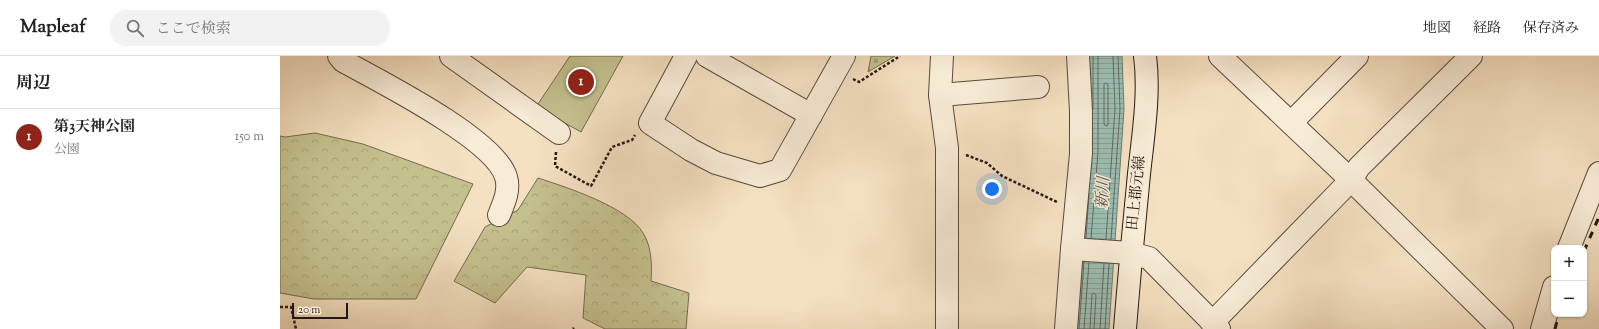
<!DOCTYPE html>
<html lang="ja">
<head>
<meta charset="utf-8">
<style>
	body { margin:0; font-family:"Sorts Mill Goudy","Noto Serif JP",serif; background:#f2f2f2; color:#222 }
	.controls { position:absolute; right:12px; bottom:12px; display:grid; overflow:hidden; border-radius:8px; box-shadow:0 1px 3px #0004 }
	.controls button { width:36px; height:36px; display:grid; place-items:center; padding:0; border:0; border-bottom:1px solid #e0e0e0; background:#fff; color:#222; font:20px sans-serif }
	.scale { position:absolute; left:12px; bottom:10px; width:56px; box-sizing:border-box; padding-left:4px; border:2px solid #251711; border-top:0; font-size:11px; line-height:14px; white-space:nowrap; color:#251711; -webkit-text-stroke:3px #f8ecd7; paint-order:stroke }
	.you { position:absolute; left:712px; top:133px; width:14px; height:14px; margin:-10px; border:3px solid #fff; border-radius:50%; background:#1a73e8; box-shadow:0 0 0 6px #1a73e833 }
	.badge { display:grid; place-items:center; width:26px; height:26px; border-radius:50%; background:#8f2418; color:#fff; font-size:13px; font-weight:700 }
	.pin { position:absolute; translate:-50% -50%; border:2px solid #fff; box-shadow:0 1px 4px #0006 }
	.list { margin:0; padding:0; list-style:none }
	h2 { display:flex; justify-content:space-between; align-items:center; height:52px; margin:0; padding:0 16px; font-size:17px }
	h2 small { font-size:13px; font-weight:400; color:#767676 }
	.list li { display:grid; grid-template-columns:26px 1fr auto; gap:12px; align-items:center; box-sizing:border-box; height:56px; padding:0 16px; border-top:1px solid #e0e0e0 }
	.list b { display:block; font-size:15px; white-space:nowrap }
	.list p { margin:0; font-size:13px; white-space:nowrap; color:#767676 }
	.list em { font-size:13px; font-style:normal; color:#767676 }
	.icon { flex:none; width:22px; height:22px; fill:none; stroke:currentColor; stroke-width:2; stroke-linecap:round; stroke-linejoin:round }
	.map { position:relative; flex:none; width:1319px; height:273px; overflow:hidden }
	header { display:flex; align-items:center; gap:24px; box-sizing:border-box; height:56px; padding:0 20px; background:#fff; border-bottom:1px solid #e0e0e0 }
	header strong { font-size:19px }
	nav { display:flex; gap:22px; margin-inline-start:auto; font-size:14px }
	.search { width:280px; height:36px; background:#f2f2f2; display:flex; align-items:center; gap:10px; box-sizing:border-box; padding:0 14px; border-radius:16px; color:#767676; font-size:15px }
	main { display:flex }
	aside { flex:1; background:#fff }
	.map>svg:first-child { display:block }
	.forest { fill:url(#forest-crowns); stroke:#746c50 }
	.cemetery { fill:url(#cemetery-stones); stroke:#746c50 }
	.green { fill:#c4c18e; stroke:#746c50 }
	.water { fill:url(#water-rules); stroke:#6c7b72 }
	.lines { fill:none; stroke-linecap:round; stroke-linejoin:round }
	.shore { stroke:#606a62; stroke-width:1 }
	.street-casing { stroke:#594a3d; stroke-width:24 }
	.secondary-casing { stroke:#251711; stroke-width:24 }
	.path { stroke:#251711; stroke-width:2.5; stroke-dasharray:3 2; stroke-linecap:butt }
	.street { stroke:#f8ecd7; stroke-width:22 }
	.secondary { stroke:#f8ecd7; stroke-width:22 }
	.rail { stroke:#251711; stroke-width:3; stroke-dasharray:7 7; stroke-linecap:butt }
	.labels { text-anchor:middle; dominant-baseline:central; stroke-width:3; stroke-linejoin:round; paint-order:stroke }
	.street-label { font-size:15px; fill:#251711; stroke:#f8ecd7 }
	.water-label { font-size:16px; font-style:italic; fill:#4f5149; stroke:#f8ecd7 }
</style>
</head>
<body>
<header>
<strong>Mapleaf</strong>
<div class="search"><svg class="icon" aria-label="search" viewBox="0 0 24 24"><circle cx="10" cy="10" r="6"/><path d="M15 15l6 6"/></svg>ここで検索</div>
<nav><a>地図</a><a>経路</a><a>保存済み</a></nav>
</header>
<main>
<aside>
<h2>周辺<small></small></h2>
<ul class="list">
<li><span class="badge">1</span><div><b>第3天神公園</b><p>公園</p></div><em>150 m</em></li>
</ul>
</aside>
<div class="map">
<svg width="1319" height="273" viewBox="0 0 1319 273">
	<defs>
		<pattern id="forest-crowns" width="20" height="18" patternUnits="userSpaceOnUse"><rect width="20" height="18" fill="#c4c18e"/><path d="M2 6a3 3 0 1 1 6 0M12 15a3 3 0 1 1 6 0" fill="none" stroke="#a8a579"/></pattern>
		<pattern id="cemetery-stones" width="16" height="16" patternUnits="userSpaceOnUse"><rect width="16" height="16" fill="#c4c18e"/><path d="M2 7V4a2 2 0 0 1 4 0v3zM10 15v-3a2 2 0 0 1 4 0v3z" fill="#a8a579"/></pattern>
		<pattern id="water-rules" width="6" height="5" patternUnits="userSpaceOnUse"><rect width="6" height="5" fill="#9cbeb2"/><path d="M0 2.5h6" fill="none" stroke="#86a398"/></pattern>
	</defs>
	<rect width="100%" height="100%" fill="#f5e1c2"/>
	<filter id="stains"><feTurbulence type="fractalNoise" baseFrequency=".005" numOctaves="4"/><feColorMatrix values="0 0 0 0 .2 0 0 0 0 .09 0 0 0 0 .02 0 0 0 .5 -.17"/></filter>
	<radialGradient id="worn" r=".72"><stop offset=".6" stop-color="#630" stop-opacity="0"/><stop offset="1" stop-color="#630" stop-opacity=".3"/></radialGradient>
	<g class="forest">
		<polygon points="35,77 83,88 193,128 136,243 34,243 0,237 0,80 5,81"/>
		<path d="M258,122c28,9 90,29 105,55 9,14 9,33 8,48l38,12 -3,36h-81l-22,-11 3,-43 -59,-8 -32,36 -41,-22 31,-54 33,-17z"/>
	</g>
	<polygon class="cemetery" points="591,0 615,0 588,16"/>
	<polygon class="green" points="290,0 343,0 301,76 256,51"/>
	<polygon class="water" points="809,0 842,0 844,53 829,273 795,273 809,95"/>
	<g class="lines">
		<g class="shore">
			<polygon points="826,27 828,29 828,69 826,70 824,68 824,29"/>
			<polyline points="813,53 813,0"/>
			<polyline points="806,182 809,138"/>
			<polyline points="811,182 818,96 818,0"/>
			<polyline points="826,183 835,53 833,0"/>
			<polyline points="831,184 840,53 838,0"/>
			<polyline points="799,273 804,206"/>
			<polyline points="804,273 809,206"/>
			<polyline points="810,273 812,238 814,237 816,239 814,273"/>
			<polyline points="820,273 824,207"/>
			<polyline points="825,273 829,208"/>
		</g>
		<g class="street-casing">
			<g id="street">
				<path d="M59,0l4,5c36,20 152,78 163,116 4,13 -2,26 -7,38"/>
				<polyline points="171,0 279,77"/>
				<polyline points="406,0 370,67 411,94 436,107 480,120 500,114 564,0"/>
				<polyline points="427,0 531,59"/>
				<polyline points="662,0 660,39 667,92 667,273"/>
				<polyline points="940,0 1071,124 1222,273"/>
				<polyline points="660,39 758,31"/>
				<polyline points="1011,67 1077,0"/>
				<polyline points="1289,192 1319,117"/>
				<polyline points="792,193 850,197 869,202 939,273"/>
				<polyline points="932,267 1071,124 1079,111 1191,0"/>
				<polyline points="786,273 792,193 801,98 801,55 798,0"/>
				<polyline points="1262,273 1274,231"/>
			</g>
		</g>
		<g class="secondary-casing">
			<path id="secondary" d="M845,273c4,-52 9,-103 14,-155 4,-38 11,-80 6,-118"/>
		</g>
		<g class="path">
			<polyline points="573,23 579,26 620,0"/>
			<polyline points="276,96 275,110 311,130 332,91 352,84 355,79"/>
			<polyline points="686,99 707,107 722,120 777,146"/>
			<polyline points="0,251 11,251 16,273"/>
			<polyline points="293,273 294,272"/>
		</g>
		<use href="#street" class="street"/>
		<use href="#secondary" class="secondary"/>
		<g class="rail">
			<polyline points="1304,195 1319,161"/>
			<polyline points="1275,273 1279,258"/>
		</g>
	</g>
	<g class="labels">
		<g class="street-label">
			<text transform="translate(857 137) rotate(-84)">田上郡元線</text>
		</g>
		<g class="water-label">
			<text transform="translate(824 137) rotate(-86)">新川</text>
		</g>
	</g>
	<rect width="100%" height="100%" filter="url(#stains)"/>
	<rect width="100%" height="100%" fill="url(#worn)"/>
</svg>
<div class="controls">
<button>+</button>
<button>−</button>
</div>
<div class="scale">20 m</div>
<div class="you"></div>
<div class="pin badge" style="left:301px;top:26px">1</div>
</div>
</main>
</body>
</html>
